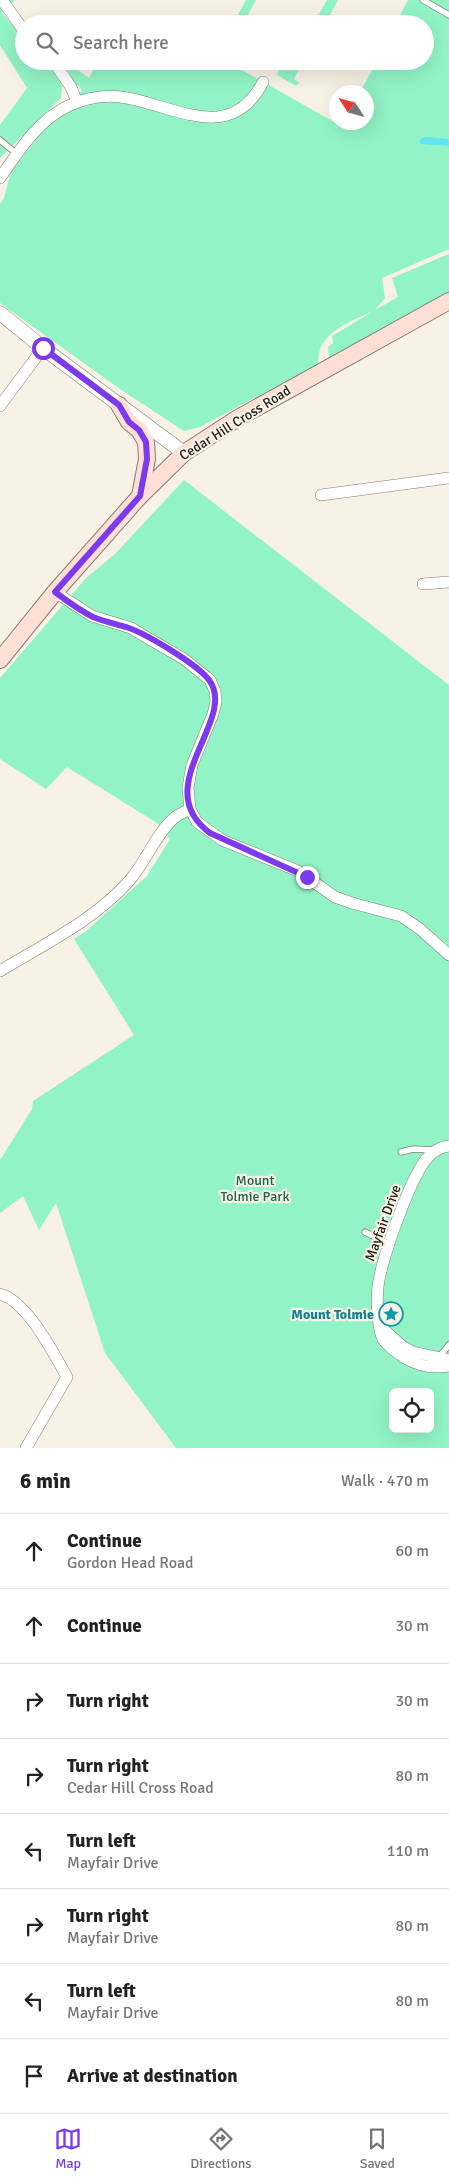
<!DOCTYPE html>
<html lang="en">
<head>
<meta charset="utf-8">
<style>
	body { margin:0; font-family:Signika,sans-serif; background:#f2f2f2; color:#222 }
	.controls { position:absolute; right:15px; bottom:15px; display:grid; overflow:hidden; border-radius:8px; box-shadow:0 5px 20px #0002 }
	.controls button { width:45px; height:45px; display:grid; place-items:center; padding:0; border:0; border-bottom:1px solid #e0e0e0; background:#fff; color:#222; font:25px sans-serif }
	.compass { position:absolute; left:329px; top:85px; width:45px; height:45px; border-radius:50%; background:#fff; box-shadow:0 5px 20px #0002; rotate:306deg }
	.stop { position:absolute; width:15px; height:15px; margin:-11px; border:4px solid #7c3aed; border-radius:50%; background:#fff }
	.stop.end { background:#7c3aed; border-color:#fff; box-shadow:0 1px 5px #0008 }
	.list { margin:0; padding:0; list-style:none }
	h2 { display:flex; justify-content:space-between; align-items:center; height:65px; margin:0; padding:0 20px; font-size:21px }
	h2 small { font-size:16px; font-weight:400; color:#767676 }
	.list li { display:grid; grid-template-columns:32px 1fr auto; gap:15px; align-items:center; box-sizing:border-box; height:75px; padding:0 20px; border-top:1px solid #e0e0e0 }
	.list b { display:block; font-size:19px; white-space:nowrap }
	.list p { margin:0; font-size:16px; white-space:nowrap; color:#767676 }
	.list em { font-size:16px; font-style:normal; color:#767676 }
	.icon { flex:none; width:28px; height:28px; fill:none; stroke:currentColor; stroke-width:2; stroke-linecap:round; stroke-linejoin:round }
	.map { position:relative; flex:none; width:449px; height:1448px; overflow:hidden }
	.search { position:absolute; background:#fff; box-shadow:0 5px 20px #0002; left:15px; right:15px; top:15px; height:55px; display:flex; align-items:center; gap:12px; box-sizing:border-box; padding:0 18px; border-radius:28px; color:#767676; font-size:19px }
	.sheet { height:665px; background:#fff }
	nav { display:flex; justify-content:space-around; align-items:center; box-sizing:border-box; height:70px; border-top:1px solid #e0e0e0; background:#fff; font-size:14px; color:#767676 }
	nav a { display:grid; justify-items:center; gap:2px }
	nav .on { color:#7c3aed }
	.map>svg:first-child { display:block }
	.green { fill:#92f4c6; fill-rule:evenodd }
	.water { fill:#62e5ec }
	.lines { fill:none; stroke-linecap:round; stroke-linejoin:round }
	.service-casing { stroke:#837e73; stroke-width:7 }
	.minor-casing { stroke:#837e73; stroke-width:12 }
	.tertiary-casing { stroke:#837e73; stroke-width:15 }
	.secondary-casing { stroke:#837e73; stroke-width:18 }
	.service { stroke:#fff; stroke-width:5.5 }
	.minor { stroke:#fff; stroke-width:11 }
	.tertiary { stroke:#fff; stroke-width:14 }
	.secondary { stroke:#fedfd5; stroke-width:16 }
	.route { stroke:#7c3aed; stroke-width:6 }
	.labels { text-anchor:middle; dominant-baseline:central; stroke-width:4.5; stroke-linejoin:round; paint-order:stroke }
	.street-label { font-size:14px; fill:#1d1a16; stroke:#f8f1e5 }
	.park-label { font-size:14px; fill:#1a6447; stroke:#f8f1e5 }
	.culture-label { font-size:14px; font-weight:bold; fill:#0d838f; stroke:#f8f1e5; text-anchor:end }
</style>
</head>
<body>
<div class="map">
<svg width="449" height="1448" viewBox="0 0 449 1448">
	<rect width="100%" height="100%" fill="#f8f1e5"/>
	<g class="green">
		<polygon points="0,0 15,0 2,13 24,39 24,61 46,61 62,85 61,98 0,158 0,125 27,88 0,45"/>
		<polygon points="246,0 256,0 243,24 233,24"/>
		<polygon points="327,0 338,0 325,24 313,24"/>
		<path d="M408,0h41v249l-67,29 3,20 -10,12 23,-13 -6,-19 57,-24v38l-120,66 -1,-11 5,-4 -1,-7 40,-24c-17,7 -45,18 -52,37 -1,4 -2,10 -2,15l-118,63 -16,4 -64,-42 -120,-86v-99l4,-6 7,-26 34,-44 28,-20 9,-19 -8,-7 -7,-13 7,-2 15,11 9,-17h11l11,6 3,-6h103l115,65 3,-3 22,-1v-30h-6l12,-22 2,-9h51v-37h-30z"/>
		<polygon points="292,61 304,61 294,79 300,83 296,86 277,75 280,65 288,69"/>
		<path d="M184,480l265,205v763h-273l-71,-95 -49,-150 -17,27 -16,-34 -23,17v-53l32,-51 1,-8 101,-66 -60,-96 12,-8 61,-55 23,-37 -13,-16 -90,-56 -21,22 -46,-30v-81l86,-100 29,-24zM393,1392h37v37h-37z"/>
	</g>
	<polygon class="water" points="427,137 449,139 449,146 421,144 419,141 422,138"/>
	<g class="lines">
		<g class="service-casing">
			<g id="service">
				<polyline points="423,0 449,15"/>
				<polyline points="0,140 17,154"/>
				<polyline points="401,1152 413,1149 434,1150"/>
				<polyline points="365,1232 389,1244"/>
				<polyline points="439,1357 449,1345"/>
			</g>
		</g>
		<g class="minor-casing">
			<g id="minor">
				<polyline points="2,0 24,31"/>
				<polyline points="53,61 71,87 77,102"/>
				<path d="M0,178c19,-27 37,-57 68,-72 18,-8 39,-12 59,-8 50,9 104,46 136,-16"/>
				<polyline points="0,406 43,348"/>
				<polyline points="321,495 449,478"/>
				<polyline points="423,584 449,582"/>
				<polyline points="55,592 92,616 131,628 146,637 184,659 210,680 215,691 216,702 213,714 192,765 188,788 190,809 197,822 222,840 298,871 335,897 352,903 401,916 420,929 449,955"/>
				<path d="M0,971c43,-26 96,-52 129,-90 17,-19 26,-46 45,-63 4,-4 11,-6 16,-9"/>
				<path d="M449,1146c-8,1 -14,4 -20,10 -18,18 -45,98 -50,124 -3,15 -2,43 3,57 4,9 16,16 23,21 14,8 28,11 44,8"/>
				<path d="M0,1294c27,7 54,60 67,83l-41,71"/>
				<polyline points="381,1327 402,1346 413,1352 449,1360"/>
			</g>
		</g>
		<g class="tertiary-casing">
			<polyline id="tertiary" points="0,313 43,348 184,453"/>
		</g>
		<g class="secondary-casing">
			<g id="secondary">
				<polyline points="119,405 129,422 139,430 146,442 147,459 140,496"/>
				<polyline points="0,660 55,592 140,496 184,453 238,418 449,301"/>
			</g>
		</g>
		<use href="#service" class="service"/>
		<use href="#minor" class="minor"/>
		<use href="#tertiary" class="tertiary"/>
		<use href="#secondary" class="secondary"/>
	</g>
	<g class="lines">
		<path class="route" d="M43,348l76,57 10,17 10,8 7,12 1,17 -7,37 -85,96c12,9 24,18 38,25 12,5 24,7 36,11 19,7 68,36 80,52 30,39 -62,107 1,153l97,44"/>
	</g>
	<defs>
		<g id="sight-ring" transform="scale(1.25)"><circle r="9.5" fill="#f8f1e5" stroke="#0f9aa8" stroke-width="1.5"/><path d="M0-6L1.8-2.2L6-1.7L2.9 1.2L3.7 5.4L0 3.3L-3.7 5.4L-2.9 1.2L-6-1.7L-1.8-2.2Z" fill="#0f9aa8"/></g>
	</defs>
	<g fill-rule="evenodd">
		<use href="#sight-ring" x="391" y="1314"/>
	</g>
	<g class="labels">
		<g class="street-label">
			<text transform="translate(235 423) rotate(-32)">Cedar Hill Cross Road</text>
			<text transform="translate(383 1223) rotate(-70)">Mayfair Drive</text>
		</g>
		<g class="park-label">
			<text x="255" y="1180">Mount<tspan x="255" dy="16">Tolmie Park</tspan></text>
		</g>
		<g class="culture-label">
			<text x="374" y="1314">Mount Tolmie</text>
		</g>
	</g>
</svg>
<div class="controls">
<button><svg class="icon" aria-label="locate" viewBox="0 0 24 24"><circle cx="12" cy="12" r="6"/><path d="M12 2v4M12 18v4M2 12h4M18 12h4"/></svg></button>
</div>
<svg class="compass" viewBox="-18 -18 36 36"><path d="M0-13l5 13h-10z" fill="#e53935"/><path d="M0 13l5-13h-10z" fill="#767676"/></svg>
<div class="stop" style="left:43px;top:348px"></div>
<div class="stop end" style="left:307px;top:877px"></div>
<div class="search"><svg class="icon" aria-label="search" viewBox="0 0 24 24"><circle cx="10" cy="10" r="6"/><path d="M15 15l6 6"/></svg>Search here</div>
</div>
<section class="sheet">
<h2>6 min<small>Walk · 470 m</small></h2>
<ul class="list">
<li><svg class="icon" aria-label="ahead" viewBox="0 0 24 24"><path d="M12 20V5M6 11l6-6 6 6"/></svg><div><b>Continue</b><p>Gordon Head Road</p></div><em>60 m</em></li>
<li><svg class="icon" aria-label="ahead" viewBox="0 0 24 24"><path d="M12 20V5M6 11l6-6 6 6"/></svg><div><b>Continue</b></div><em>30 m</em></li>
<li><svg class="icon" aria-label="right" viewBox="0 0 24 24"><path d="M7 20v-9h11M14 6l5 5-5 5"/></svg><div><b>Turn right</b></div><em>30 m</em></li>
<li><svg class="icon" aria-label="right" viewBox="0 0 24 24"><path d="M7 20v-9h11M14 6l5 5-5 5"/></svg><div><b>Turn right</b><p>Cedar Hill Cross Road</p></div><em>80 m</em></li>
<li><svg class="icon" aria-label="left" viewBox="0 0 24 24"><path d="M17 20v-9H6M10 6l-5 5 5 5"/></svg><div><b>Turn left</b><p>Mayfair Drive</p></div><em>110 m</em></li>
<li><svg class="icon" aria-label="right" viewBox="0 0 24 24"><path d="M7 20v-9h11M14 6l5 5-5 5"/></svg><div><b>Turn right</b><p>Mayfair Drive</p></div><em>80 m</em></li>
<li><svg class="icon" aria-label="left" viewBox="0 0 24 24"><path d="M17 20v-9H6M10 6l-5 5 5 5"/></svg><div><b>Turn left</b><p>Mayfair Drive</p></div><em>80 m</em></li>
<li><svg class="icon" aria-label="arrive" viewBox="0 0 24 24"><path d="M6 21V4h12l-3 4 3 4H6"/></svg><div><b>Arrive at destination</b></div></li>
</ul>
</section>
<nav>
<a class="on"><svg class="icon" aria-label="map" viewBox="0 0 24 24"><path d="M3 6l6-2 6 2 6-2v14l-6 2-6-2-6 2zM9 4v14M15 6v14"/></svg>Map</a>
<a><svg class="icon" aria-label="directions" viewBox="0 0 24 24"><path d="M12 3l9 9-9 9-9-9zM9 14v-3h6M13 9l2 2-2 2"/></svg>Directions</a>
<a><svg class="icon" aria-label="saved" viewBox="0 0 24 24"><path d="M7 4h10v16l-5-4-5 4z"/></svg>Saved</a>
</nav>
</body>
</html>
